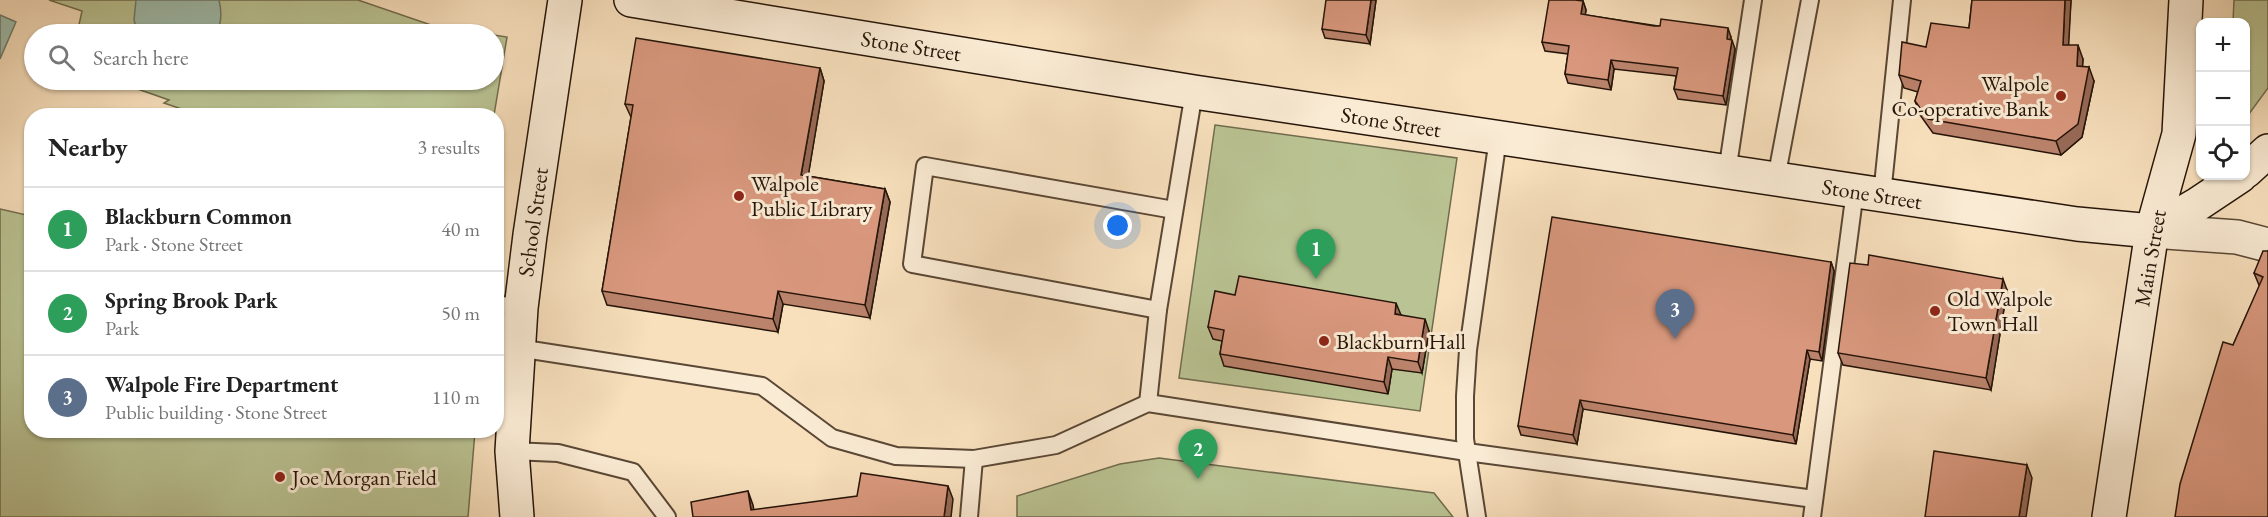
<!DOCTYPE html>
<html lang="en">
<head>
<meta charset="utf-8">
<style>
	body { margin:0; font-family:"EB Garamond",serif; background:#f6f6f6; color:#222 }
	.controls { position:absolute; right:18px; top:18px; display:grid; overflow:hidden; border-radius:12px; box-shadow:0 2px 4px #0004 }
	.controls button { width:54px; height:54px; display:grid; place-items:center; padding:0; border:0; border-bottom:2px solid #e0e0e0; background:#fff; color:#222; font:30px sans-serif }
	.you { position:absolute; left:1118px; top:226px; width:21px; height:21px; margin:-15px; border:4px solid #fff; border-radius:50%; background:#1a73e8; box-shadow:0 0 0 9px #1a73e833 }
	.badge { display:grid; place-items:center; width:39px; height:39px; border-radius:50%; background:#0b8043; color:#fff; font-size:20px; font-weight:700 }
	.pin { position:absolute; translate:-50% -50px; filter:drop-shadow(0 2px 3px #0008) }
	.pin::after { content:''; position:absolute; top:32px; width:21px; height:18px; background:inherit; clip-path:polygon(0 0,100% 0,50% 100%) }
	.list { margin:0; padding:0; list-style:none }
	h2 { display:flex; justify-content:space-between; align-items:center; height:78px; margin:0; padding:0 24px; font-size:26px }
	h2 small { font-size:20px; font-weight:400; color:#767676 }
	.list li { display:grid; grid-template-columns:39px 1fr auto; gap:18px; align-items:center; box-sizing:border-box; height:84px; padding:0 24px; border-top:2px solid #e0e0e0 }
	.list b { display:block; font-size:22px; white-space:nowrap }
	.list p { margin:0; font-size:20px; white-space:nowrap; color:#767676 }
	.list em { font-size:20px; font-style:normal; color:#767676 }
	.icon { flex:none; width:33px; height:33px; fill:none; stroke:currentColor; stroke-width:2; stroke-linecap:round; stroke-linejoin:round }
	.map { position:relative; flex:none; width:2268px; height:517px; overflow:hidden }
	.search { position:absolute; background:#fff; box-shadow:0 2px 4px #0004; left:24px; top:24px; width:480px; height:66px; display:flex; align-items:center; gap:15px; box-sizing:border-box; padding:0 21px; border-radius:33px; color:#767676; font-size:22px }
	.panel { position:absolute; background:#fff; box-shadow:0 2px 4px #0004; left:24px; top:108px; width:480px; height:330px; border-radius:24px }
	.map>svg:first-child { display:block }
	.green { fill:#bac393; stroke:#706c4e; stroke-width:1.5 }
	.water { fill:#9ebdad; stroke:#6e796b; stroke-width:1.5 }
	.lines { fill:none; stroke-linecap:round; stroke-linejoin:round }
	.lane-casing { stroke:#5a4735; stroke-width:20 }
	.street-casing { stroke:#5a4735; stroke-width:36 }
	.secondary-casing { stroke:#251408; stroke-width:36 }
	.lane { stroke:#faebd4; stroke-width:16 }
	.street { stroke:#faebd4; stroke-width:33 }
	.secondary { stroke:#faebd4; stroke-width:33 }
	.wall { fill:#bb836c; stroke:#251408; stroke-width:1.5 }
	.shaded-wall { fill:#986a58; stroke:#251408; stroke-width:1.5 }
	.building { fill:#d9987e; stroke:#251408; stroke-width:1.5 }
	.poi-dot { fill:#8f2418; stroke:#faebd4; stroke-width:2 }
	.labels { text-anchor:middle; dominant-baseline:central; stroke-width:6; stroke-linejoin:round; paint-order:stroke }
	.street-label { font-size:22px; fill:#251408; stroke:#faebd4 }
	.poi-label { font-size:22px; fill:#251408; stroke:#faebd4; text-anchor:start }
</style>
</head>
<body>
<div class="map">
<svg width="2268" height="517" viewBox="0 0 2268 517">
	<rect width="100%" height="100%" fill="#f8e0bd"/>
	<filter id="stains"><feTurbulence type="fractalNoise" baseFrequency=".00333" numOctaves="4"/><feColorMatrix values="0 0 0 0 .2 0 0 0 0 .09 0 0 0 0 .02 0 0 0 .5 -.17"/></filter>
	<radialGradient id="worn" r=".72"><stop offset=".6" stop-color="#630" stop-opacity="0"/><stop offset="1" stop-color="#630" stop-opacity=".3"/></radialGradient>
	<g class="green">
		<polygon points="49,0 358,0 431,25 507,37 494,115 199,115 164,103 169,100 112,80 494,80 494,34 77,34 82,11"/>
		<polygon points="2234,0 2268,0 2268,88 2246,118 2246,22 2233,22"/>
		<polygon points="1215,125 1457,158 1420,411 1179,378"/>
		<polygon points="0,209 31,216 32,430 452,430 453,434 454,431 475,431 468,517 0,517"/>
		<polygon points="1159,458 1434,493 1453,517 1017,517 1017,496 1120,464"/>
	</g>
	<g class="water">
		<path d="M136,0h83c3,12 3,23 -3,34h-78l-4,-14z"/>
		<polygon points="0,15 16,22 0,59"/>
	</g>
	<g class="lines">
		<g class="lane-casing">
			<g id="lane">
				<polyline points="1727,172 1753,0"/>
				<polyline points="1776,179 1810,0"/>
				<polyline points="1882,195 1902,0"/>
				<polyline points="496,304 521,308"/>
				<polyline points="1158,310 912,264 925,166 1174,210"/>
				<polyline points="518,348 762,386 832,438 896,456 974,459 1056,445 1148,403 1467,452 1814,499"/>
				<polyline points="1148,403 1158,310 1194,92"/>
				<polyline points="512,451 558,453 633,472 667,517"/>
				<polyline points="969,517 974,459"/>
				<polyline points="1477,517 1465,439 1465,396 1468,350 1498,138"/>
				<polyline points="1812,517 1855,191"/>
			</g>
		</g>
		<g class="street-casing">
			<polyline id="street" points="2152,231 2237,237 2268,245"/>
		</g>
		<g class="secondary-casing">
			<g id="secondary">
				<polyline points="631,0 1194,92 2077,224 2152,231"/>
				<polyline points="2246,171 2268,151"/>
				<polyline points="2152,231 2198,204 2240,176"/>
				<polyline points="517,517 512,451 521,308 530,235 565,0"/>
				<polyline points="2109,517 2152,231 2179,134 2186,0"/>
			</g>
		</g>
		<use href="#lane" class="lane"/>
		<use href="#street" class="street"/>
		<use href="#secondary" class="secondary"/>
	</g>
	<g class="wall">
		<polygon points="1376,0 1370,44 1325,38 1322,29"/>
		<polygon points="1972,0 2071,0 2068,45 2083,59 2082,67 2094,81 2082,137 2061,155 1933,133 1920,115 1915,101 1918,92 1904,88 1899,75 1926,47 1969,28"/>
		<polygon points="1583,1 1586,10 1585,15 1731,37 1731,40 1735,49 1726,105 1678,99 1674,89 1676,76 1614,69 1611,90 1568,83 1565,74 1568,54 1545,51 1542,42"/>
		<polygon points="820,68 824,81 808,176 885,189 890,202 870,318 783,304 778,332 607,305 602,291 631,117 625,104"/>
		<polygon points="2268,251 2268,517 2233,345 2260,285 2259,285 2254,273"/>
		<polygon points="1831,262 1834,271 1822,361 1810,359 1796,444 1583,409 1577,444 1521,435 1518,426"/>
		<polygon points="2007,290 1991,390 1843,365 1838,353"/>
		<polygon points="1235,295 1401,315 1429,331 1422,373 1392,369 1388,394 1224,366 1220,354 1222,341 1213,339 1208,327"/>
	</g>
	<g class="shaded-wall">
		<polygon points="1371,0 1376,0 1370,44 1366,35"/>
		<polygon points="2065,0 2071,0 2068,58 2063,45"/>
		<polygon points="1583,1 1586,10 1584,23 1581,14"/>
		<polygon points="1728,28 1731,37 1730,48 1727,39"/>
		<polygon points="1732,40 1735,49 1726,105 1723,96"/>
		<polygon points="2078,45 2083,59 2082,80 2077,66"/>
		<polygon points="1611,60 1614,69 1611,90 1608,80"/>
		<polygon points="2089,67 2094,81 2082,137 2061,155 2056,141"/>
		<polygon points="820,68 824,81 806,189 801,175"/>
		<polygon points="885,189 890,202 870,318 865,305"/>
		<polygon points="1831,262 1834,271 1822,361 1819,352"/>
		<polygon points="2003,279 2007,290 1991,390 1986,378"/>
		<polygon points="778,291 783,304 778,332 773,319"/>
		<polygon points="1396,303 1401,315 1395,314"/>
		<polygon points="1425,319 1429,331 1422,373 1418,362"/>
		<polygon points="1807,350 1810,359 1796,444 1793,435"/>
		<polygon points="1388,357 1392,369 1388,394 1384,382"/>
		<polygon points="1580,400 1583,409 1577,444 1573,435"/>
		<polygon points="2027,465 2032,478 2026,517 2019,517"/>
		<polygon points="948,486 953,499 951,517 944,517"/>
		<polygon points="748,491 753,505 755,517 751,510"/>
	</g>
	<g class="building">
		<polygon points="1326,0 1371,0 1366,35 1322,29"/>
		<polygon points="1549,0 1575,0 1583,1 1581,14 1654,26 1660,26 1661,19 1728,28 1727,39 1732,40 1723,96 1674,89 1678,68 1611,60 1608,80 1565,74 1569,46 1542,42"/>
		<polygon points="1972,0 2065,0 2063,45 2078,45 2077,66 2089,67 2078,124 2056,141 1928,119 1915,101 1921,81 1899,75 1902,42 1926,47 1931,23 1969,28"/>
		<polygon points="636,38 820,68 801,175 885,189 865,305 778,291 773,319 602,291 633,105 625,104"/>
		<polygon points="1552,217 1831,262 1819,352 1807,350 1793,435 1580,400 1573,435 1518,426"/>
		<polygon points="2263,251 2268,251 2268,517 2175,517 2180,484 2223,342 2233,345 2263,277 2254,273"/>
		<polygon points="1869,255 2003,279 1986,378 1838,353 1850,263 1868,265"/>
		<polygon points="1239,276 1396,303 1395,314 1425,319 1418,362 1388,357 1384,382 1220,354 1224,330 1208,327 1215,291 1235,295"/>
		<polygon points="1934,451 2027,465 2019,517 1925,517"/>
		<polygon points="861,473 948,486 944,517 693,517 691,502 748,491 751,510 857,496"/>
	</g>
	<g class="poi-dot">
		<circle cx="2061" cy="96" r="6"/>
		<circle cx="739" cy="196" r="6"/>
		<circle cx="1935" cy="311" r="6"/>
		<circle cx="1324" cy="341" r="6"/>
		<circle cx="280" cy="477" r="6"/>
	</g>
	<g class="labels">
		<g class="street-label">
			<text transform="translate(911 46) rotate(9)">Stone Street</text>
			<text transform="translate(1391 122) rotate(9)">Stone Street</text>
			<text transform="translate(1872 194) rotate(9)">Stone Street</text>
			<text transform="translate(533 222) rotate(-82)">School Street</text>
			<text transform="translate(2150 258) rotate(-80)">Main Street</text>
		</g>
		<g class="poi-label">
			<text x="2049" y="83" text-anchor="end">Walpole<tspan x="2049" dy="25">Co-operative Bank</tspan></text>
			<text x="751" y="183">Walpole<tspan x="751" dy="25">Public Library</tspan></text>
			<text x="1947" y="298">Old Walpole<tspan x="1947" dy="25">Town Hall</tspan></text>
			<text x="1336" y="341">Blackburn Hall</text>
			<text x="292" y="477">Joe Morgan Field</text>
		</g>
	</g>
	<rect width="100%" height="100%" filter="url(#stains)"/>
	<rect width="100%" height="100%" fill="url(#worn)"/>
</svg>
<div class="controls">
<button>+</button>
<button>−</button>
<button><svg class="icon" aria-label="locate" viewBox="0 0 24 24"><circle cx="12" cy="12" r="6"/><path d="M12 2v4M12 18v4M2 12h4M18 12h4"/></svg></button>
</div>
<div class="you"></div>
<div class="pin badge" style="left:1316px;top:279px;background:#2e9e5b">1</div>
<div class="pin badge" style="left:1198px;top:479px;background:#2e9e5b">2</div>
<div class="pin badge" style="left:1675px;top:339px;background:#5c6f8a">3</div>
<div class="search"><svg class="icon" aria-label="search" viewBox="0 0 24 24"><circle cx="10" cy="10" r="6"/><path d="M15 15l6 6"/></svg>Search here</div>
<section class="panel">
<h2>Nearby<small>3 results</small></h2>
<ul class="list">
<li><span class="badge" style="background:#2e9e5b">1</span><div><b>Blackburn Common</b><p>Park · Stone Street</p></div><em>40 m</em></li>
<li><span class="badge" style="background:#2e9e5b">2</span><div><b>Spring Brook Park</b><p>Park</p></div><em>50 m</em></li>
<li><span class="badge" style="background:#5c6f8a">3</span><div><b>Walpole Fire Department</b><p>Public building · Stone Street</p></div><em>110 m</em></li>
</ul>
</section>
</div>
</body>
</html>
